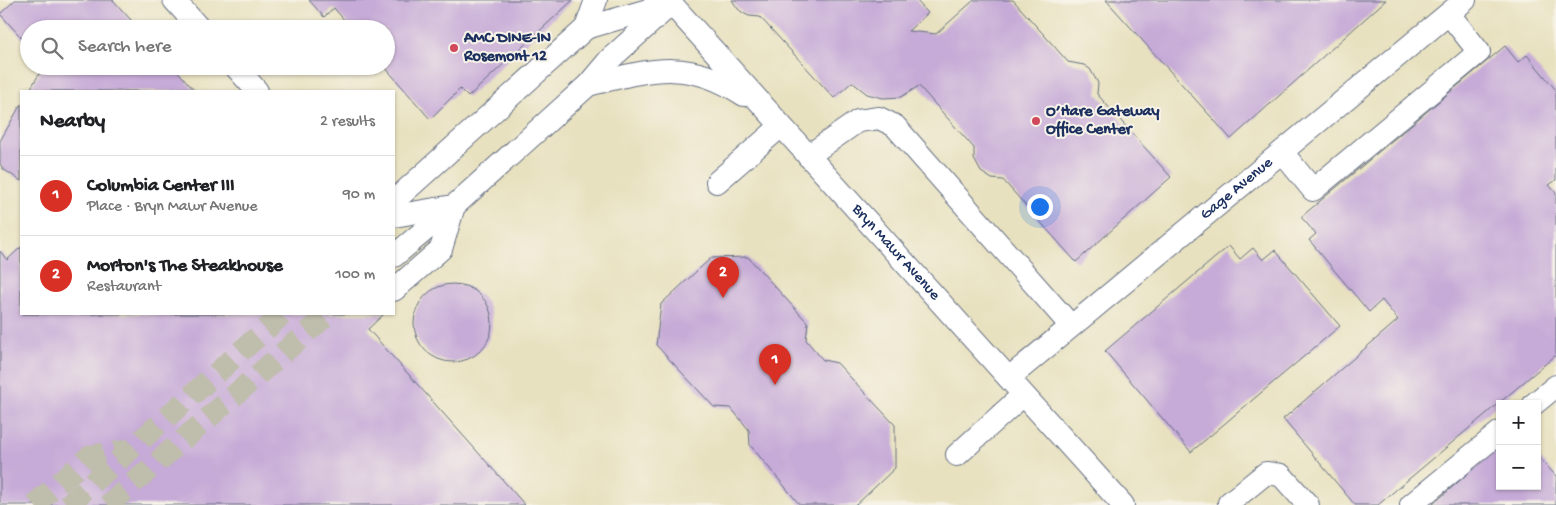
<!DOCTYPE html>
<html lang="en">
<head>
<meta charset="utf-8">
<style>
	body { margin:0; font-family:"Gochi Hand",sans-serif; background:#f2f2f2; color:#202124 }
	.controls { position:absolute; right:15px; bottom:15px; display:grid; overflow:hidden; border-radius:0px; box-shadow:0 1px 4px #0004 }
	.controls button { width:45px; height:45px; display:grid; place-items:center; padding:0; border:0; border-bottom:1px solid #e0e0e0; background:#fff; color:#202124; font:25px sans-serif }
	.you { position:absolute; left:1039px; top:206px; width:18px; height:18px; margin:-12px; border:4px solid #fff; border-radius:50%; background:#1a73e8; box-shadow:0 0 0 8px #1a73e833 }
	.badge { display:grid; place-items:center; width:32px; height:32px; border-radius:50%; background:#d93025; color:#fff; font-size:16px; font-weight:700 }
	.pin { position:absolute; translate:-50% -41px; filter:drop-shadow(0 1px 2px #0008) }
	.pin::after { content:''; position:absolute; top:26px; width:18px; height:15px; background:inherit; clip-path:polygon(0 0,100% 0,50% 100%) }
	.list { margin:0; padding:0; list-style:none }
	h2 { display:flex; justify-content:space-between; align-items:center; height:65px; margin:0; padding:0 20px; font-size:21px }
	h2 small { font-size:16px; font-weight:400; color:#757577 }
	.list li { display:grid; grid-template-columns:32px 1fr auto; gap:15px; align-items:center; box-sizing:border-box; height:80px; padding:0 20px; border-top:1px solid #e0e0e0 }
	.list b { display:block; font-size:19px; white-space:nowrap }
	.list p { margin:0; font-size:16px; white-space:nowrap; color:#757577 }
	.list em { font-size:16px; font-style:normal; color:#757577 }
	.icon { flex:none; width:28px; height:28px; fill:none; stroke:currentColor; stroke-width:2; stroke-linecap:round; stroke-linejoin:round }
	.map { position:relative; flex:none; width:1556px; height:505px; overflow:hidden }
	.search { position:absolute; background:#fff; box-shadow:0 1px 4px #0004; left:20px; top:20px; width:375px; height:55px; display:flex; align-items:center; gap:12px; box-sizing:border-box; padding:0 18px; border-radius:28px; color:#757577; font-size:19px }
	.panel { position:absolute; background:#fff; box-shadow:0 1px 4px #0004; left:20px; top:90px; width:375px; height:225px; border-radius:0px }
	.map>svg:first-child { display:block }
	.building { fill:#c6aad7 }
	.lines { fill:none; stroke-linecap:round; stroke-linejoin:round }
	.minor-tunnel { stroke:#bfbdac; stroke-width:22; stroke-dasharray:22 11; stroke-linecap:butt }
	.minor-casing { stroke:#636d80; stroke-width:24 }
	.minor { stroke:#fff; stroke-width:22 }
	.poi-dot { fill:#d1495b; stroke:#f7f3e8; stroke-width:2 }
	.labels { text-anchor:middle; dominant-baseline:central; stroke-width:4; stroke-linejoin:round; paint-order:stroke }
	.poi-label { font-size:16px; font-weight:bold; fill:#1b2f5e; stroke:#f7f3e8; text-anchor:start }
	.street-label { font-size:16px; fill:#1b2f5e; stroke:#f7f3e8 }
</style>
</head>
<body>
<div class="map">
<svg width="1556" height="505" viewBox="0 0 1556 505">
	<rect width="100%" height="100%" fill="#f7f3e8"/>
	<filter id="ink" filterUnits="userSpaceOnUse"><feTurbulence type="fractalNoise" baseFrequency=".02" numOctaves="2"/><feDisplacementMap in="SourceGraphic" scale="10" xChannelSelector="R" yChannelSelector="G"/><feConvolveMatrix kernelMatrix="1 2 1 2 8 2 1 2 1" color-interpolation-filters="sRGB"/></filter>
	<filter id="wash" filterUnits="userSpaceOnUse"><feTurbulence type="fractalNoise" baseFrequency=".0096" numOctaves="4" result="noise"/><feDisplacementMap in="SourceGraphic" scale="20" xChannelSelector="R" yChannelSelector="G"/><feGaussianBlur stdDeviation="1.12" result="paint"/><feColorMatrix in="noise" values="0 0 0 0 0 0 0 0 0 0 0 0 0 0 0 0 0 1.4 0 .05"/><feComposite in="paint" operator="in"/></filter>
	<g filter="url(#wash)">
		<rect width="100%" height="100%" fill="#e8e1bf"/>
		<g id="blocks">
			<g class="building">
				<polygon points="15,0 113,0 139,29 29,29 29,46 0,14"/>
				<polygon points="309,0 573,0 468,97 460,89 430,119 384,66 386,66 386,29 352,29 334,8 324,17"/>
				<polygon points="732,0 916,0 928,13 908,31 936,34 974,0 1013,0 1068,62 1084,65 1090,69 1098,83 1097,94 1171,177 1076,262 1003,180 992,179 981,172 974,159 974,148 919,86 901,97 883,98 867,94 852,82 834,98 760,17 749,16 743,13 738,9"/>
				<polygon points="1106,0 1386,0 1231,139"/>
				<polygon points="1505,46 1518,62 1527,55 1556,90 1556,180 1549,185 1556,193 1556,355 1378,505 1355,505 1283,419 1398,320 1382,300 1369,312 1309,240 1316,234 1301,217"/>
				<polygon points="44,66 173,66 195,91 29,91"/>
				<polygon points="21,104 21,181 3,169 0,164 0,141"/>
				<polygon points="1229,246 1240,259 1253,248 1263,260 1275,250 1340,326 1191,452 1105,351"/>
				<polygon points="21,247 21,314 384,314 368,329 525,505 0,505 0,251 7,260"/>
				<polygon points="748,257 808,323 806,340 823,360 837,363 895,425 895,468 856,505 800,505 750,445 749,430 731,408 714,407 656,345 661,304 711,258"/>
				<circle cx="453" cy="323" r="39"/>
				<polygon points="1500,445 1500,486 1537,486 1537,455 1556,476 1556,505 1432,505"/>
			</g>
		</g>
	</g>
	<g filter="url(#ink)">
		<use href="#blocks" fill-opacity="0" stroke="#636d80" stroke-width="1"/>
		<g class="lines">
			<g class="minor-tunnel">
				<polyline points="34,505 90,456 129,450"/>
				<polyline points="68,505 283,314"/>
				<polyline points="108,505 328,314"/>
			</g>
			<g class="minor-casing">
				<g id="minor">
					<polyline points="174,0 200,29"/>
					<path id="s1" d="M668,0l455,505"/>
					<polyline points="586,28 596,0"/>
					<polyline points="235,66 257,91"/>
					<path d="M588,85c61,-15 100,-28 156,10"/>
					<polyline points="1282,152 1313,190 1479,52 1449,14"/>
					<polyline points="808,156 858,121 879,118 895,126 1071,326"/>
					<polyline points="717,182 781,126"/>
					<polyline points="394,201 586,28 665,5"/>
					<polyline points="394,216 453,206"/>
					<polyline points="394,256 454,206 588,85 609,60 671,4"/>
					<polyline points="394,290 441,249 454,206"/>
					<path id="s2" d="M1009,378l456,-378"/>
					<polyline points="1534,404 1556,386"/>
					<polyline points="957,455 1023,395"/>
					<polyline points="1231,505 1229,503 1266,473 1281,475 1308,505"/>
					<polyline points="1411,505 1500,432"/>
				</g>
			</g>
			<use href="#minor" class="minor"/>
		</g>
	</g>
	<g class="poi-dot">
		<circle cx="454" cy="48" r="5"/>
		<circle cx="1036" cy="121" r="5"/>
	</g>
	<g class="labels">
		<g class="poi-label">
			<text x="464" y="39">AMC DINE-IN<tspan x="464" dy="18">Rosemont 12</tspan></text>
			<text x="1046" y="112">O’Hare Gateway<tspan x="1046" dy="18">Office Center</tspan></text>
		</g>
		<g class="street-label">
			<text stroke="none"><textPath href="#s2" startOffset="296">Gage Avenue</textPath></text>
			<text stroke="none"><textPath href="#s1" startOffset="340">Bryn Mawr Avenue</textPath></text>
		</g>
	</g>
</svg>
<div class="controls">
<button>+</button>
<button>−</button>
</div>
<div class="you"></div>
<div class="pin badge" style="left:775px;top:385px">1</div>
<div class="pin badge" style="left:723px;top:298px">2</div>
<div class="search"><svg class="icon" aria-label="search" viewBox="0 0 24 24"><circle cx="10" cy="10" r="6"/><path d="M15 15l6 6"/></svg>Search here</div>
<section class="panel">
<h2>Nearby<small>2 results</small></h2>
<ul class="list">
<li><span class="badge">1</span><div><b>Columbia Center III</b><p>Place · Bryn Mawr Avenue</p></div><em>90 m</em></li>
<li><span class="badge">2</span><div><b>Morton's The Steakhouse</b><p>Restaurant</p></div><em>100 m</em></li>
</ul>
</section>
</div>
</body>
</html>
